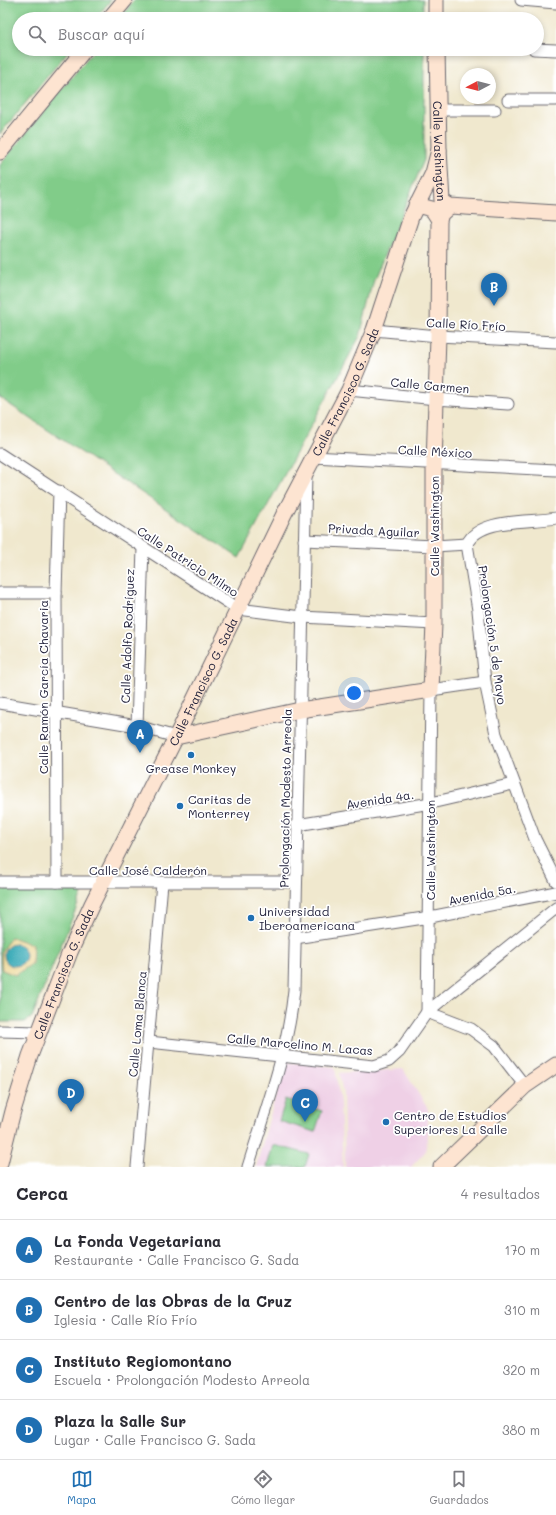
<!DOCTYPE html>
<html lang="es">
<head>
<meta charset="utf-8">
<style>
	body { margin:0; font-family:Mali,sans-serif; background:#f2f2f3; color:#2b2b33 }
	.compass { position:absolute; left:460px; top:68px; width:36px; height:36px; border-radius:50%; background:#fff; box-shadow:0 2px 6px #0003; rotate:263deg }
	.you { position:absolute; left:354px; top:693px; width:14px; height:14px; margin:-10px; border:3px solid #fff; border-radius:50%; background:#1a73e8; box-shadow:0 0 0 6px #1a73e833 }
	.badge { display:grid; place-items:center; width:26px; height:26px; border-radius:50%; background:#1f6fb2; color:#fff; font-size:13px; font-weight:700 }
	.pin { position:absolute; translate:-50% -33px; filter:drop-shadow(0 1px 2px #0008) }
	.pin::after { content:''; position:absolute; top:21px; width:14px; height:12px; background:inherit; clip-path:polygon(0 0,100% 0,50% 100%) }
	.list { margin:0; padding:0; list-style:none }
	h2 { display:flex; justify-content:space-between; align-items:center; height:52px; margin:0; padding:0 16px; font-size:17px }
	h2 small { font-size:13px; font-weight:400; color:#7c7c81 }
	.list li { display:grid; grid-template-columns:26px 1fr auto; gap:12px; align-items:center; box-sizing:border-box; height:60px; padding:0 16px; border-top:1px solid #e1e1e2 }
	.list b { display:block; font-size:15px; white-space:nowrap }
	.list p { margin:0; font-size:13px; white-space:nowrap; color:#7c7c81 }
	.list em { font-size:13px; font-style:normal; color:#7c7c81 }
	.icon { flex:none; width:22px; height:22px; fill:none; stroke:currentColor; stroke-width:2; stroke-linecap:round; stroke-linejoin:round }
	.map { position:relative; flex:none; width:556px; height:1167px; overflow:hidden }
	.search { position:absolute; background:#fff; box-shadow:0 2px 6px #0003; left:12px; right:12px; top:12px; height:44px; display:flex; align-items:center; gap:10px; box-sizing:border-box; padding:0 14px; border-radius:22px; color:#7c7c81; font-size:15px }
	.sheet { height:292px; background:#fff }
	nav { display:flex; justify-content:space-around; align-items:center; box-sizing:border-box; height:56px; border-top:1px solid #e1e1e2; background:#fff; font-size:11px; color:#7c7c81 }
	nav a { display:grid; justify-items:center; gap:2px }
	nav .on { color:#1f6fb2 }
	.map>svg:first-child { display:block }
	.built { fill:#efd0e6 }
	.green { fill:#81cc89; stroke:#527762 }
	.sand { fill:#eeda9e; stroke:#887e6c }
	.water { fill:#3babb8; stroke:#2e667a }
	.lines { fill:none; stroke-linecap:round; stroke-linejoin:round }
	.street-casing { stroke:#6a676e; stroke-width:13 }
	.secondary-casing { stroke:#6a676e; stroke-width:17 }
	.street { stroke:#fff; stroke-width:11 }
	.secondary { stroke:#fde4d1; stroke-width:15 }
	.poi-dot { fill:#1f6fb2; stroke:#fff; stroke-width:1.5 }
	.labels { text-anchor:middle; dominant-baseline:central; stroke-width:3.5; stroke-linejoin:round; paint-order:stroke }
	.street-label { font-size:12px; fill:#22223b; stroke:#fff }
	.poi-label { font-size:12px; fill:#22223b; stroke:#fff; text-anchor:start }
</style>
</head>
<body>
<div class="map">
<svg width="556" height="1167" viewBox="0 0 556 1167">
	<rect width="100%" height="100%" fill="#fff"/>
	<filter id="ink" filterUnits="userSpaceOnUse"><feTurbulence type="fractalNoise" baseFrequency=".025" numOctaves="2"/><feDisplacementMap in="SourceGraphic" scale="8" xChannelSelector="R" yChannelSelector="G"/><feConvolveMatrix kernelMatrix="1 2 1 2 8 2 1 2 1" color-interpolation-filters="sRGB"/></filter>
	<filter id="wash" filterUnits="userSpaceOnUse"><feTurbulence type="fractalNoise" baseFrequency=".012" numOctaves="4" result="noise"/><feDisplacementMap in="SourceGraphic" scale="16" xChannelSelector="R" yChannelSelector="G"/><feGaussianBlur stdDeviation="0.9" result="paint"/><feColorMatrix in="noise" values="0 0 0 0 0 0 0 0 0 0 0 0 0 0 0 0 0 1.4 0 .05"/><feComposite in="paint" operator="in"/></filter>
	<g filter="url(#wash)">
		<rect width="100%" height="100%" fill="#f0e8ce"/>
		<g class="built">
			<polygon points="285,1062 335,1067 340,1102 343,1167 256,1167"/>
			<polygon points="403,1069 428,1109 428,1135 425,1152 411,1167 345,1167 343,1093 339,1073"/>
		</g>
		<g class="green">
			<polygon points="0,0 111,0 95,19 19,19 19,49 70,49 0,134"/>
			<polygon points="134,0 423,0 423,19 119,19"/>
			<polygon points="95,49 424,49 424,160 374,280 360,336 239,558 0,398 0,165"/>
			<polygon points="78,888 82,894 32,1017 25,1022 0,1022 0,889"/>
			<polygon points="286,1099 322,1111 315,1132 279,1121"/>
			<polygon points="273,1145 309,1154 305,1167 267,1167"/>
		</g>
		<path class="sand" d="M11,937l22,8 -1,19 -17,11 -13,-5c-2,-16 -1,-20 9,-33z"/>
		<circle class="water" cx="15" cy="955" r="11"/>
	</g>
	<g filter="url(#ink)">
		<g class="lines">
			<g class="street-casing">
				<g id="street">
					<polyline points="521,0 556,3"/>
					<polyline points="534,49 556,50"/>
					<polyline points="508,100 556,100"/>
					<polyline points="438,110 495,110"/>
					<polyline points="374,330 438,336 556,342"/>
					<polyline points="349,390 436,399 508,404"/>
					<polyline points="0,454 238,609 302,617 434,624"/>
					<polyline points="313,457 556,470"/>
					<path d="M556,518c-24,5 -77,-1 -89,26l11,66 7,72 11,52 39,105 21,42"/>
					<polyline points="304,540 434,546 467,544"/>
					<polyline points="0,593 56,593"/>
					<polyline points="485,682 431,690 427,1012 471,1029 494,1046 525,1086"/>
					<polyline points="0,703 137,726 176,737"/>
					<polyline points="137,726 143,548"/>
					<polyline points="297,825 431,803 513,784"/>
					<polyline points="0,882 296,882"/>
					<polyline points="57,882 56,593 59,491"/>
					<polyline points="295,938 430,917 556,892"/>
					<polyline points="0,1031 38,1032"/>
					<polyline points="149,1042 374,1066 389,1061 399,1052 427,1012 556,908"/>
					<polyline points="137,1167 162,883"/>
					<path d="M248,1167c18,-58 40,-116 46,-177l12,-516"/>
				</g>
			</g>
			<g class="secondary-casing">
				<g id="secondary">
					<polyline points="436,0 436,19"/>
					<polyline points="109,19 125,0"/>
					<path id="s1" d="M437,49l2,101 3,51 8,5 106,7"/>
					<polyline points="0,152 85,49"/>
					<polyline points="416,205 432,209 439,220"/>
					<polyline points="176,737 300,710 431,690 434,624 434,465 438,336 439,220 441,214 450,206"/>
					<path id="s2" d="M0,1163l13,-52 17,-55 40,-104 22,-48 84,-167 108,-223 65,-124 25,-60 37,-113 22,-44 6,-23"/>
					<polyline points="441,1167 525,1086 556,1065"/>
				</g>
			</g>
			<use href="#street" class="street"/>
			<use href="#secondary" class="secondary"/>
		</g>
	</g>
	<g class="poi-dot">
		<circle cx="191" cy="755" r="4"/>
		<circle cx="180" cy="806" r="4"/>
		<circle cx="251" cy="918" r="4"/>
		<circle cx="386" cy="1122" r="4"/>
	</g>
	<g class="labels">
		<g class="street-label">
			<text stroke="none"><textPath href="#s1" startOffset="102">Calle Washington</textPath></text>
			<text transform="translate(466 324) rotate(3)">Calle Río Frío</text>
			<text transform="translate(430 385) rotate(5)">Calle Carmen</text>
			<text stroke="none"><textPath href="#s2" startOffset="847">Calle Francisco G. Sada</textPath></text>
			<text transform="translate(435 451) rotate(3)">Calle México</text>
			<text transform="translate(434 526) rotate(-90)">Calle Washington</text>
			<text transform="translate(374 530) rotate(3)">Privada Aguilar</text>
			<text transform="translate(188 561) rotate(33)">Calle Patricio Milmo</text>
			<text transform="translate(493 635) rotate(82)">Prolongación 5 de Mayo</text>
			<text transform="translate(127 636) rotate(-88)">Calle Adolfo Rodríguez</text>
			<text stroke="none"><textPath href="#s2" startOffset="524">Calle Francisco G. Sada</textPath></text>
			<text transform="translate(43 687) rotate(-90)">Calle Ramón García Chavaria</text>
			<text transform="translate(285 798) rotate(-89)">Prolongación Modesto Arreola</text>
			<text transform="translate(380 799) rotate(-9)">Avenida 4a.</text>
			<text transform="translate(430 850) rotate(-90)">Calle Washington</text>
			<text x="148" y="870">Calle José Calderón</text>
			<text transform="translate(482 894) rotate(-11)">Avenida 5a.</text>
			<text stroke="none"><textPath href="#s2" startOffset="200">Calle Francisco G. Sada</textPath></text>
			<text transform="translate(137 1024) rotate(-85)">Calle Loma Blanca</text>
			<text transform="translate(300 1044) rotate(5)">Calle Marcelino M. Lacas</text>
		</g>
		<g class="poi-label">
			<text x="191" y="768" text-anchor="middle">Grease Monkey</text>
			<text x="188" y="799">Caritas de<tspan x="188" dy="14">Monterrey</tspan></text>
			<text x="259" y="911">Universidad<tspan x="259" dy="14">Iberoamericana</tspan></text>
			<text x="394" y="1115">Centro de Estudios<tspan x="394" dy="14">Superiores La Salle</tspan></text>
		</g>
	</g>
</svg>
<svg class="compass" viewBox="-18 -18 36 36"><path d="M0-13l5 13h-10z" fill="#e53935"/><path d="M0 13l5-13h-10z" fill="#7c7c81"/></svg>
<div class="you"></div>
<div class="pin badge" style="left:140px;top:753px">A</div>
<div class="pin badge" style="left:494px;top:306px">B</div>
<div class="pin badge" style="left:305px;top:1122px">C</div>
<div class="pin badge" style="left:71px;top:1112px">D</div>
<div class="search"><svg class="icon" aria-label="search" viewBox="0 0 24 24"><circle cx="10" cy="10" r="6"/><path d="M15 15l6 6"/></svg>Buscar aquí</div>
</div>
<section class="sheet">
<h2>Cerca<small>4 resultados</small></h2>
<ul class="list">
<li><span class="badge">A</span><div><b>La Fonda Vegetariana</b><p>Restaurante · Calle Francisco G. Sada</p></div><em>170 m</em></li>
<li><span class="badge">B</span><div><b>Centro de las Obras de la Cruz</b><p>Iglesia · Calle Río Frío</p></div><em>310 m</em></li>
<li><span class="badge">C</span><div><b>Instituto Regiomontano</b><p>Escuela · Prolongación Modesto Arreola</p></div><em>320 m</em></li>
<li><span class="badge">D</span><div><b>Plaza la Salle Sur</b><p>Lugar · Calle Francisco G. Sada</p></div><em>380 m</em></li>
</ul>
</section>
<nav>
<a class="on"><svg class="icon" aria-label="map" viewBox="0 0 24 24"><path d="M3 6l6-2 6 2 6-2v14l-6 2-6-2-6 2zM9 4v14M15 6v14"/></svg>Mapa</a>
<a><svg class="icon" aria-label="directions" viewBox="0 0 24 24"><path d="M12 3l9 9-9 9-9-9zM9 14v-3h6M13 9l2 2-2 2"/></svg>Cómo llegar</a>
<a><svg class="icon" aria-label="saved" viewBox="0 0 24 24"><path d="M7 4h10v16l-5-4-5 4z"/></svg>Guardados</a>
</nav>
</body>
</html>
